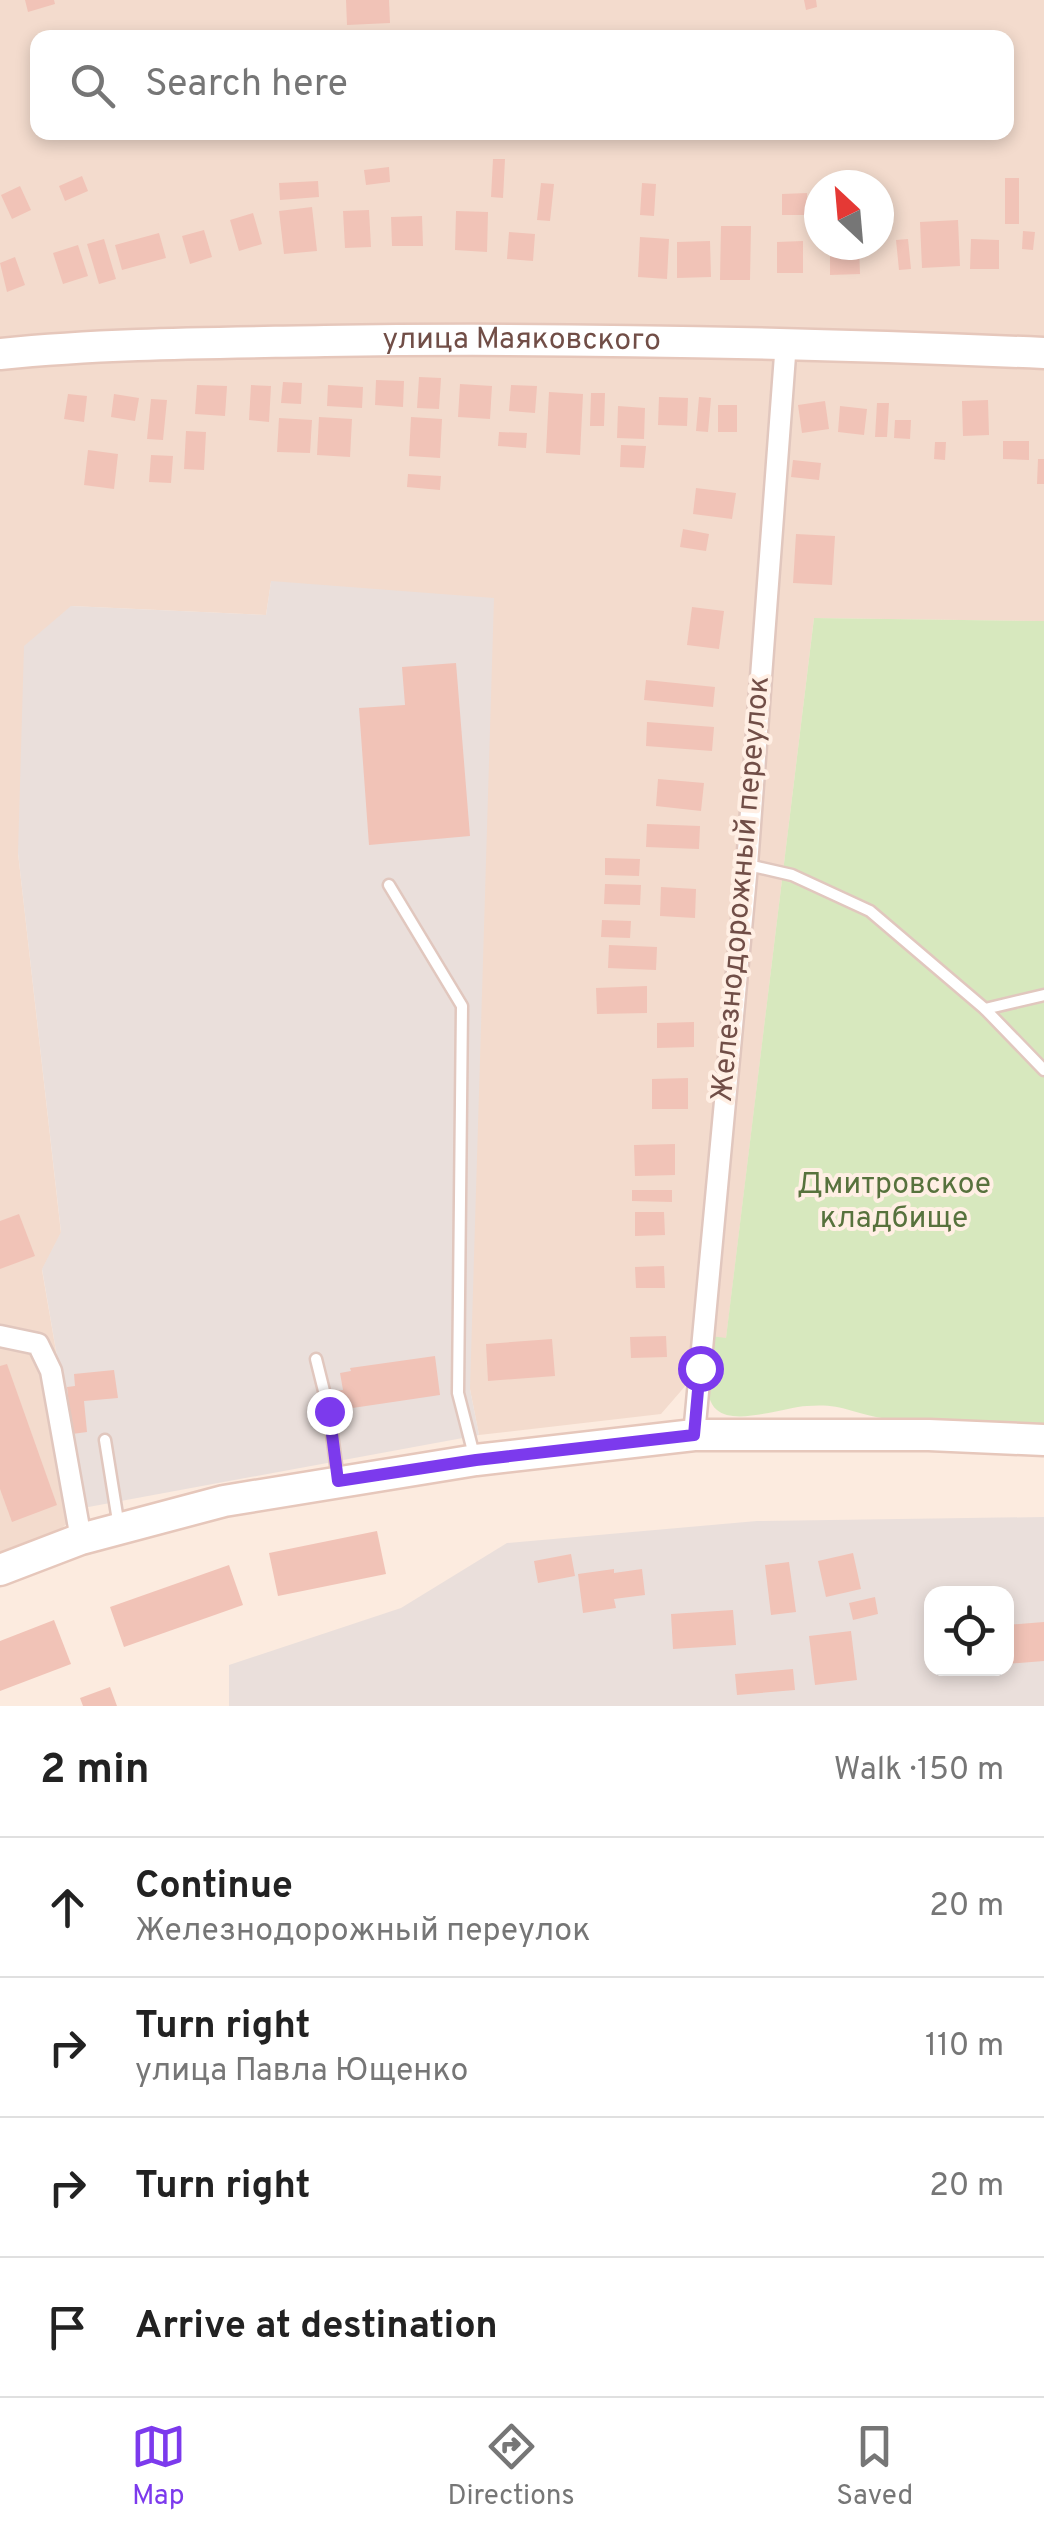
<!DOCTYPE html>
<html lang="en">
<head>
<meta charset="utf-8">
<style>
	body { margin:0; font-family:Overpass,sans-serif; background:#f2f2f2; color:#222 }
	.controls { position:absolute; right:30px; bottom:30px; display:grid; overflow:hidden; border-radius:20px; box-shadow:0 5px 15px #0003 }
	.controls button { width:90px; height:90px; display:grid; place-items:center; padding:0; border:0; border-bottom:2px solid #e0e0e0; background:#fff; color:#222; font:50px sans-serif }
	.compass { position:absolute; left:804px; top:170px; width:90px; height:90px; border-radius:50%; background:#fff; box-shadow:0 5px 15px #0003; rotate:334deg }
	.stop { position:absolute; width:30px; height:30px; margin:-22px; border:8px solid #7c3aed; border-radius:50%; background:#fff }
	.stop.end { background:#7c3aed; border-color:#fff; box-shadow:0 2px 10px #0008 }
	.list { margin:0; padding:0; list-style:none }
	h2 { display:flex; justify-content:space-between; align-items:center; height:130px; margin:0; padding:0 40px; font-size:42px }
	h2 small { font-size:32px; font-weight:400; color:#767676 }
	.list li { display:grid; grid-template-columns:65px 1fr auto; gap:30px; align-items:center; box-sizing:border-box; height:140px; padding:0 40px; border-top:2px solid #e0e0e0 }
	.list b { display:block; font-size:38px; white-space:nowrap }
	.list p { margin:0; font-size:32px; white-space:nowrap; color:#767676 }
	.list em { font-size:32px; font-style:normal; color:#767676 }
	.icon { flex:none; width:55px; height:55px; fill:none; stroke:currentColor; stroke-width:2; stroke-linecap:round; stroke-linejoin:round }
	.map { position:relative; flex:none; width:1044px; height:1706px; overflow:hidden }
	.search { position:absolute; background:#fff; box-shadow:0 5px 15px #0003; left:30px; right:30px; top:30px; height:110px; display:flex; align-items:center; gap:25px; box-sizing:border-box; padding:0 35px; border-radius:20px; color:#767676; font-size:38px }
	.sheet { height:690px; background:#fff }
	nav { display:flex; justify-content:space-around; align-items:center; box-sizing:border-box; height:140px; border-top:2px solid #e0e0e0; background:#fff; font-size:28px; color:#767676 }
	nav a { display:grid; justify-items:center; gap:5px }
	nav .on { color:#7c3aed }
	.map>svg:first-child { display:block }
	.residential { fill:#f3dbcd; fill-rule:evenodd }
	.industrial { fill:#eadfdb; fill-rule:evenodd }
	.green { fill:#d7e8be }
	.building { fill:#f1c3b7 }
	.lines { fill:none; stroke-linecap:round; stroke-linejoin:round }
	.lane-casing { stroke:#e1c7be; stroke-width:15 }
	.street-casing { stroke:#e1c7be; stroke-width:25 }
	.secondary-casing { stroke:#e6c7bb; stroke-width:35 }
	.lane { stroke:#fff; stroke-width:10 }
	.street { stroke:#fff; stroke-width:20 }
	.secondary { stroke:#fff; stroke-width:30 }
	.route { stroke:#7c3aed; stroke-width:12 }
	.labels { text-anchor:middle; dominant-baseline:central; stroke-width:8; stroke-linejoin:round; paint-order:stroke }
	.street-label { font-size:30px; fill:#714e47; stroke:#ffefe4 }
	.park-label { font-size:30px; fill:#57723d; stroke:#ffefe4 }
</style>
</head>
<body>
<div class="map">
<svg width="1044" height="1706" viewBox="0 0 1044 1706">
	<rect width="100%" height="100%" fill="#fcebdf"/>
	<path class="residential" d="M0,0h1044v621l-230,-3 -88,721 -65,75 -182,21 -9,-46 -199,-807 -5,33 -195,-9 -53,247 43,380 -19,37 41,238 -24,23 -59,21zM38,38h968v94h-968zM819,185h60v60h-60z"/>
	<g class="industrial">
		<polygon points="271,581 494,598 470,1389 479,1435 83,1508 42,1269 61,1232 18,853 24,646 71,606 266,615"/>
		<path d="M1044,1517v189h-815v-41l172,-57 106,-65 250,-22zM932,1594h74v74h-74z"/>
	</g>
	<path class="green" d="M814,618l230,3v805c-53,-3 -109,-1 -162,-8 -30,-5 -41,-15 -75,-12 -22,1 -72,20 -90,4 -17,-14 -7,-54 -7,-74l16,2z"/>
	<g class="building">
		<polygon points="25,0 54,0 55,4 28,12"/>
		<polygon points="346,0 389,0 390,23 347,25"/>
		<polygon points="804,0 816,0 817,7 806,10"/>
		<polygon points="493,159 505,159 503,198 491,197"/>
		<polygon points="389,167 390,182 366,185 364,170"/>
		<polygon points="82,176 88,191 65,201 59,186"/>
		<rect x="1005" y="178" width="14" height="46"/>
		<polygon points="318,181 319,197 280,200 279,183"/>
		<polygon points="541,183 554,184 550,221 537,220"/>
		<polygon points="642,183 656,184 654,216 640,215"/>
		<polygon points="20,186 31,210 12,219 1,195"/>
		<polygon points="807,193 808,215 782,215 782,194"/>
		<polygon points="312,207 317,251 284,254 279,211"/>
		<polygon points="369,210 371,247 345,248 343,211"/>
		<polygon points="456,211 488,212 487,252 455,250"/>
		<polygon points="253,213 262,244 239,251 230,220"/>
		<polygon points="422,216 423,246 392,246 391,217"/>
		<polygon points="958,220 960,266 922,268 920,222"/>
		<polygon points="721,226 751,226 750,280 720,280"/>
		<polygon points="204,230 212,257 190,264 182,236"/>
		<polygon points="1023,231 1035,232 1033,250 1022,249"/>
		<polygon points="509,232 535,234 533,261 507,259"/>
		<polygon points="159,233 166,258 122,270 115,245"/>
		<polygon points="640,237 669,239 667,279 638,277"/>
		<polygon points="104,239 116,279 99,284 87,244"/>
		<polygon points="908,239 911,269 899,270 896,240"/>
		<polygon points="971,239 999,240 999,269 970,269"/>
		<polygon points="710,241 711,277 677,278 677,242"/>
		<polygon points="803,241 803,273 777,273 777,242"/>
		<polygon points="78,245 88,276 63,284 53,253"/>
		<polygon points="830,245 859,245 860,274 830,275"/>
		<polygon points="15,257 25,285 7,292 0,263"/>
		<polygon points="419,377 441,378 439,409 417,408"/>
		<polygon points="376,380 404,381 403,407 375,405"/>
		<polygon points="283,382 302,383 301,404 281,403"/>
		<polygon points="460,384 492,386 490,419 458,417"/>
		<polygon points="197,385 227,386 225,416 195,414"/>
		<polygon points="251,385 271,386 269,422 249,420"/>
		<polygon points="328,385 363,387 362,408 327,406"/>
		<polygon points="511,385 537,386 535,413 509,411"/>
		<polygon points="549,392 583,394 580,455 546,453"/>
		<polygon points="591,393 605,393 604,426 590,426"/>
		<polygon points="68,394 87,396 84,422 64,419"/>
		<polygon points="114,394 139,398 135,421 111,417"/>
		<polygon points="659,397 688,398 687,426 658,425"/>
		<polygon points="699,397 711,398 708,432 696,431"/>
		<polygon points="151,399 167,400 163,440 147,439"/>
		<polygon points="988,400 989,435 963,436 962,401"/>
		<polygon points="825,401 829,429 802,433 798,405"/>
		<polygon points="877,403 889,403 887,437 875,437"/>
		<rect x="718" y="405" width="19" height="27"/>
		<polygon points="618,406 645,408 644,439 617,438"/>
		<polygon points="840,406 867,409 864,435 838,432"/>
		<polygon points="319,417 352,419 350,457 317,455"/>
		<polygon points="411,417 442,419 440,458 409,456"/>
		<polygon points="279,418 312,420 310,453 277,452"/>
		<polygon points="895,420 911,420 910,439 894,438"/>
		<polygon points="186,431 206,432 204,470 184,469"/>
		<polygon points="499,432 527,433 526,448 498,446"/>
		<polygon points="1003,441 1029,441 1029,460 1003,459"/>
		<polygon points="935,442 946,442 945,460 934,459"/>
		<polygon points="621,445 646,446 644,468 620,467"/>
		<polygon points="88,450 118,454 114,489 84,485"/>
		<polygon points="151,455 173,456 171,483 149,482"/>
		<polygon points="1038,459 1044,459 1044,484 1037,484"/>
		<polygon points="793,460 821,463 819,480 791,477"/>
		<polygon points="408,474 441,476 440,490 407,487"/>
		<polygon points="696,488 736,493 732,519 693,514"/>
		<polygon points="683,529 709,534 706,551 680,547"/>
		<polygon points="796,534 835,536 832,585 793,583"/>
		<polygon points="692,607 724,611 719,649 687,645"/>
		<polygon points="456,663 470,836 369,845 359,708 405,705 402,667"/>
		<polygon points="646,680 715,687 713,707 644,700"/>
		<polygon points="647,722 714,727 712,751 646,746"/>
		<polygon points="658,779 704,783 701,811 656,806"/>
		<polygon points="647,824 700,826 699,849 646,847"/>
		<polygon points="605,858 640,859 639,876 605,875"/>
		<polygon points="605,884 641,885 640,905 604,904"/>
		<polygon points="661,887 696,889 695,918 660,916"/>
		<polygon points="602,920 631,921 630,938 601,937"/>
		<polygon points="609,945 657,947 656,970 608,968"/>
		<polygon points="647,986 647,1013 597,1014 596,988"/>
		<polygon points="694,1022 694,1047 657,1048 657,1023"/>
		<polygon points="688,1078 688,1109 652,1109 652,1079"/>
		<polygon points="675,1144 675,1175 635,1176 634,1145"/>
		<polygon points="632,1190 672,1190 672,1202 632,1201"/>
		<polygon points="635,1212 664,1212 665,1235 635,1236"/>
		<polygon points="19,1214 35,1256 0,1269 0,1221"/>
		<polygon points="664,1266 665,1288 636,1288 635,1267"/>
		<polygon points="666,1336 667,1357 631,1358 630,1337"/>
		<polygon points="552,1339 555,1376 488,1381 486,1344"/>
		<polygon points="435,1356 440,1395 339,1410 335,1391 343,1390 340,1373 351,1371 350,1368"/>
		<polygon points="7,1364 57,1505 12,1522 0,1489 0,1366"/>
		<polygon points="114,1370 118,1398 84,1401 87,1432 72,1434 67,1387 75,1386 74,1374"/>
		<polygon points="377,1531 386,1574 278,1596 269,1553"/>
		<polygon points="853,1553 861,1589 826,1597 818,1561"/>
		<polygon points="571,1554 575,1576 538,1583 534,1561"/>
		<polygon points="789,1562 796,1612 771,1615 765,1565"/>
		<polygon points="229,1565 243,1605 124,1647 110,1607"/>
		<polygon points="614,1569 614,1573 642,1569 645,1595 614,1599 616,1608 583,1613 578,1574"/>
		<polygon points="875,1597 878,1614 853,1620 849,1603"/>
		<polygon points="733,1610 736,1645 673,1649 671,1614"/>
		<polygon points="54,1620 71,1664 0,1691 0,1641"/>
		<polygon points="1044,1622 1044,1661 1006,1664 1006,1625"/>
		<polygon points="851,1631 857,1680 815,1685 809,1636"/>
		<polygon points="793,1669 795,1690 737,1695 735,1674"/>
		<polygon points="110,1687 117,1706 83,1706 80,1698"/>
	</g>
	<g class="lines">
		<g class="lane-casing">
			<g id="lane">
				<polyline points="748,865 792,875 870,911 985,1009 1044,1070"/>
				<polyline points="389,885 462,1006 458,1393 474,1455"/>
				<polyline points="985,1009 1044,995"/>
				<polyline points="316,1359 329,1411 338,1480"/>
				<polyline points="105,1440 119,1527"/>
			</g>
		</g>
		<g class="street-casing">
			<g id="street">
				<polyline points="0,1336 38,1344 51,1371 81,1539"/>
				<polyline points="694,1435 747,865 786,342"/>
			</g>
		</g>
		<g class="secondary-casing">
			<g id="secondary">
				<path id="s1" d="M0,354c108,-11 216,-11 325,-13 240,-4 479,2 719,12"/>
				<polyline points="0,1570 81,1539 224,1501 476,1460 694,1435 929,1435 1044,1440"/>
			</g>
		</g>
		<use href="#lane" class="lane"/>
		<use href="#street" class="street"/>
		<use href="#secondary" class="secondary"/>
	</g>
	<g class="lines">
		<polyline class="route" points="329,1411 338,1481 476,1460 694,1435 700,1368"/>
	</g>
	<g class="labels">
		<g class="street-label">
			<text stroke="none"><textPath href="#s1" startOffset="522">улица Маяковского</textPath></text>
			<text transform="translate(742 889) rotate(-85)">Железнодорожный переулок</text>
		</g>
		<g class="park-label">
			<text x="894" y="1185">Дмитровское<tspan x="894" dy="34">кладбище</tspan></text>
		</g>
	</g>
</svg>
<div class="controls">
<button><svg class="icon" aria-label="locate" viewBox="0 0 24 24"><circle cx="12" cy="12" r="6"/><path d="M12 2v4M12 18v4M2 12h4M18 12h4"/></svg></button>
</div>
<svg class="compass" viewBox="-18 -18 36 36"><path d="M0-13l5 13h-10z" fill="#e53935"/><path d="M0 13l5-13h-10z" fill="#767676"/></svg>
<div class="stop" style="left:700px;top:1368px"></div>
<div class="stop end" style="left:329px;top:1411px"></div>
<div class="search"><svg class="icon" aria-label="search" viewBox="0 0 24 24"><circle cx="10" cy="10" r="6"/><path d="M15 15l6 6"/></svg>Search here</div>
</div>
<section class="sheet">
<h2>2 min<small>Walk · 150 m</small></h2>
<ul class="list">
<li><svg class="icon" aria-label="ahead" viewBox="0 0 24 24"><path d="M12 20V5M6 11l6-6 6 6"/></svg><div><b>Continue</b><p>Железнодорожный переулок</p></div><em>20 m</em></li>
<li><svg class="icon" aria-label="right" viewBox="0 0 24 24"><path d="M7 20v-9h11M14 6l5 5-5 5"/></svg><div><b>Turn right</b><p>улица Павла Ющенко</p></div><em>110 m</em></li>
<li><svg class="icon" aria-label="right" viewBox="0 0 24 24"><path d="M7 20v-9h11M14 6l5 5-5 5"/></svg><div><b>Turn right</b></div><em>20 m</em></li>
<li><svg class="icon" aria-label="arrive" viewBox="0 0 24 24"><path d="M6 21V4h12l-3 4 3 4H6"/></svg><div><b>Arrive at destination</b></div></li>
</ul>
</section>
<nav>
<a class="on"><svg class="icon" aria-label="map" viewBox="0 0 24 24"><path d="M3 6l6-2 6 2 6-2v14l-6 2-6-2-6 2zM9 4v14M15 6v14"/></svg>Map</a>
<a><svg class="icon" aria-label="directions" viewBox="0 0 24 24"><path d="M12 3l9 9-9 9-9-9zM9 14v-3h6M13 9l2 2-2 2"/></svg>Directions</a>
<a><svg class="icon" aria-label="saved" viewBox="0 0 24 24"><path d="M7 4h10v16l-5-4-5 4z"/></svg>Saved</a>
</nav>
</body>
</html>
